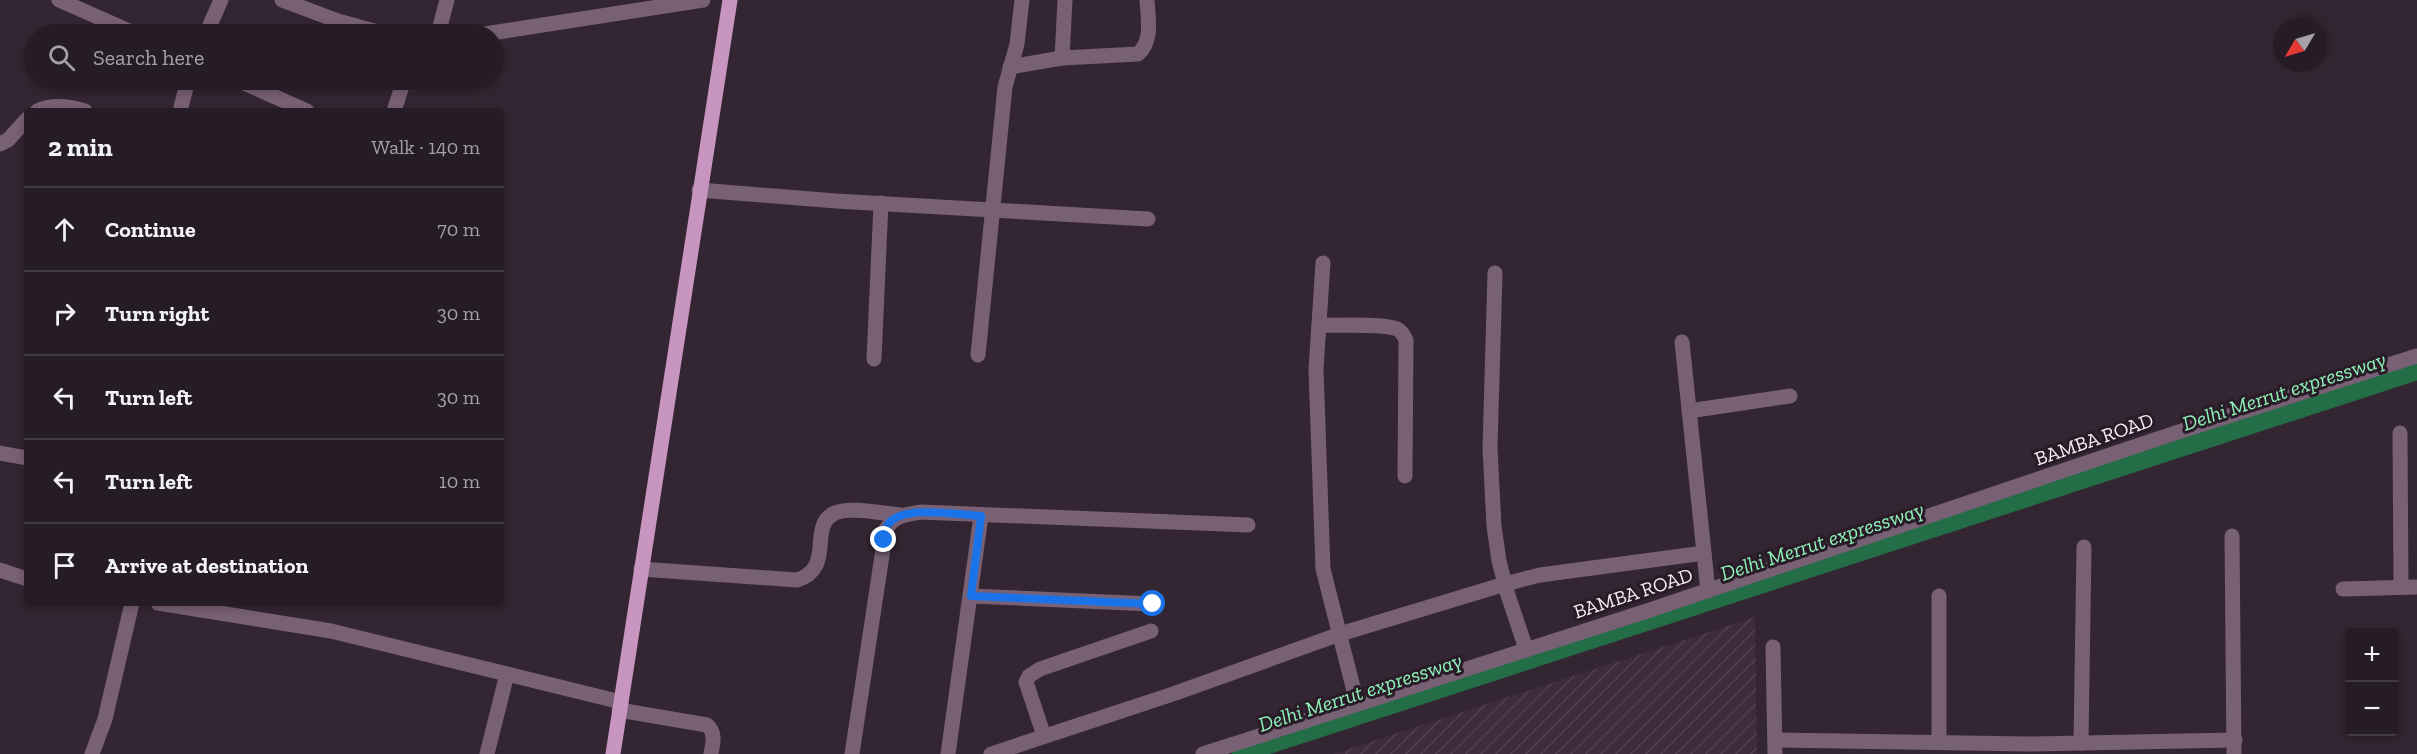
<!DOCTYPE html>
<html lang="en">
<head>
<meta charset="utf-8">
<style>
	body { margin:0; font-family:"Zilla Slab",serif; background:#322932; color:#f1f3f6 }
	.controls { position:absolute; right:18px; bottom:18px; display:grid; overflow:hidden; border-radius:6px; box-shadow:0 3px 9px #0003 }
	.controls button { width:54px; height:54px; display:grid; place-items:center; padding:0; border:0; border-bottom:2px solid #423a42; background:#261c25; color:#f1f3f6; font:30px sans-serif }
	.compass { position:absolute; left:2273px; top:18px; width:54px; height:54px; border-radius:50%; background:#261c25; box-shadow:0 3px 9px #0003; rotate:232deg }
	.stop { position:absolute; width:18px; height:18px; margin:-14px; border:4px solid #1a73e8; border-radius:50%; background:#fff }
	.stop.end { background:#1a73e8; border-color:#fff; box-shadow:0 2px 6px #0008 }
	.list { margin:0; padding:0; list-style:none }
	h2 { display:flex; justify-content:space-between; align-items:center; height:78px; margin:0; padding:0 24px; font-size:26px }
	h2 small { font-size:20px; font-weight:400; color:#a4a1a7 }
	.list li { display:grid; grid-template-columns:39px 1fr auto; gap:18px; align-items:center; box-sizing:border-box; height:84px; padding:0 24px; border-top:2px solid #423a42 }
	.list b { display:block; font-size:22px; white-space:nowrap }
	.list em { font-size:20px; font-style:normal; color:#a4a1a7 }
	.icon { flex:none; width:33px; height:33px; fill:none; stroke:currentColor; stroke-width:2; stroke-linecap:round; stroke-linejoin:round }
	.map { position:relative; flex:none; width:2417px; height:754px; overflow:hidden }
	.search { position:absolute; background:#261c25; box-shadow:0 3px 9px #0003; left:24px; top:24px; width:480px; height:66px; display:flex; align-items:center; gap:15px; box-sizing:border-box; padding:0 21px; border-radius:33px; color:#a4a1a7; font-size:22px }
	.panel { position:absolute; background:#261c25; box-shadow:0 3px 9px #0003; left:24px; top:108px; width:480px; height:498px; border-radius:6px }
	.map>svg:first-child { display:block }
	.industrial { fill:url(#industrial-furrows) }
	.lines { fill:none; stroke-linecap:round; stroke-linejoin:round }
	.canal { stroke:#236d47; stroke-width:18 }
	.minor { stroke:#786075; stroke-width:15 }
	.major { stroke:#c795c0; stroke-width:15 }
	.route { stroke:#1a73e8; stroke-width:8 }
	.labels { text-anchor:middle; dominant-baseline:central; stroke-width:6; stroke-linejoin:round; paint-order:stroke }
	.street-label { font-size:20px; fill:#f7edf6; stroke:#291b27 }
	.water-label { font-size:21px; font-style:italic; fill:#8ff4b9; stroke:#291b27 }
</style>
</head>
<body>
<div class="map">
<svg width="2417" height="754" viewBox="0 0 2417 754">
	<defs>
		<pattern id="industrial-furrows" width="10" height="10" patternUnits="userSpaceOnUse" patternTransform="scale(1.5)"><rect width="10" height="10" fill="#3f2b3d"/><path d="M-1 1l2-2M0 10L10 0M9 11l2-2" fill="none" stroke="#524050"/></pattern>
	</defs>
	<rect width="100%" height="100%" fill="#332531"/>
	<polygon class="industrial" points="1755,617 1757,754 1333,754"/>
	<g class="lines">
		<polyline class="canal" points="1241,754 2417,371"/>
		<g class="minor">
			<polyline points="59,0 136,34"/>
			<polyline points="282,0 338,21 385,34"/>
			<polyline points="206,34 221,0"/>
			<polyline points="438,34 447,0"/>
			<polyline points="485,34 703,0"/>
			<polyline points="1062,58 1065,0"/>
			<path d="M1010,67l52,-9 76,-4c15,-13 10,-35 9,-54"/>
			<polyline points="237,80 307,111"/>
			<path d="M37,111c16,-7 32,-5 48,0"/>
			<polyline points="180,111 188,80"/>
			<polyline points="394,111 404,80"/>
			<polyline points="0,144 8,140 27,119"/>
			<polyline points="699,190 836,201 1148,219"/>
			<polyline points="1323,263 1316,369 1323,569 1357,703"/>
			<polyline points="1495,273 1490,448 1494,526 1499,561 1507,592 1526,649"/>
			<path d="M1319,325c17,1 65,-2 78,4 5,2 7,7 9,11l-1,136"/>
			<polyline points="1682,342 1708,591"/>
			<polyline points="978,355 1005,87 1017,44 1022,0"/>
			<polyline points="874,359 881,203"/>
			<polyline points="1689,411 1790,396"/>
			<polyline points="2400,433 2401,587"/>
			<polyline points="0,453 27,458"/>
			<polyline points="2232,536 2234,754"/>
			<path d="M641,569l156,11c39,-12 10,-55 38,-67 15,-7 49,1 66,2"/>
			<polyline points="0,570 27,579"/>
			<polyline points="2343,589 2417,587"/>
			<polyline points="971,596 1153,604"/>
			<polyline points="158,603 331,631 621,702"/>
			<polyline points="1773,647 1775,754"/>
			<path d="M619,710l88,15c9,8 6,18 4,29"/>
			<polyline points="1044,736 1026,682 1029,676 1040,669 1151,631"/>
			<polyline points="1775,740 2028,744 2235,740"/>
			<polyline points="1939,742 1939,596"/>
			<polyline points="2081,743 2084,547"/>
			<polyline points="92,754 105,719 132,603"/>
			<polyline points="487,754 507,674"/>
			<path d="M852,754l34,-225c9,-14 19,-14 34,-17l328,13"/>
			<polyline points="948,754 981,516"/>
			<polyline points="991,754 1173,694 1340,634 1505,584 1540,575 1704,553"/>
			<polyline points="1203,754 1647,611 2172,434 2417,356"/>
		</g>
		<polyline class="major" points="613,754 730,0"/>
	</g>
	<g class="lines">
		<path class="route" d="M884,540c1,-7 1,-13 6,-18 16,-17 69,-7 91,-6l-10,80 182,8"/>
	</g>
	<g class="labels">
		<g class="street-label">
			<text transform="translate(2094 439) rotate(-19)">BAMBA ROAD</text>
			<text transform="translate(1633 593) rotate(-18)">BAMBA ROAD</text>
		</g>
		<g class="water-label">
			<text transform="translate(2284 391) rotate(-18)">Delhi Merrut expressway</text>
			<text transform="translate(1822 541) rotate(-18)">Delhi Merrut expressway</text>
			<text transform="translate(1360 692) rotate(-18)">Delhi Merrut expressway</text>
		</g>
	</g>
</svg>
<div class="controls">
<button>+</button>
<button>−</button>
</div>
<svg class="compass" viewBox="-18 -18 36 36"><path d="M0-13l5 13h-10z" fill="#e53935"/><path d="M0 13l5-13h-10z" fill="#a4a1a7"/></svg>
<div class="stop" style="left:1153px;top:604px"></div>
<div class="stop end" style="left:884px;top:540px"></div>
<div class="search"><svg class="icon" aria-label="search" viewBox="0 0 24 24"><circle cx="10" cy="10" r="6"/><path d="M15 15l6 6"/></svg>Search here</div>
<section class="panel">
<h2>2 min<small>Walk · 140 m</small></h2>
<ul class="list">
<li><svg class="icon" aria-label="ahead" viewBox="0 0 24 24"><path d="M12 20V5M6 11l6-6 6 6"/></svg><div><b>Continue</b></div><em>70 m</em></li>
<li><svg class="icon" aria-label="right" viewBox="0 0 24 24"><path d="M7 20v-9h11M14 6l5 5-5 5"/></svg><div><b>Turn right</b></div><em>30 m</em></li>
<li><svg class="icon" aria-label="left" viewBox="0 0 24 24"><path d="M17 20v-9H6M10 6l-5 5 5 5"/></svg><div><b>Turn left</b></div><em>30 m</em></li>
<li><svg class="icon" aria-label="left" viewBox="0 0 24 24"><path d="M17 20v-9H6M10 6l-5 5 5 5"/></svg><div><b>Turn left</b></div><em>10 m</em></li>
<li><svg class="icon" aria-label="arrive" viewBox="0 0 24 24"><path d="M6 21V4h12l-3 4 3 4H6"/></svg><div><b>Arrive at destination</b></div></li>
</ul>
</section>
</div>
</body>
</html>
